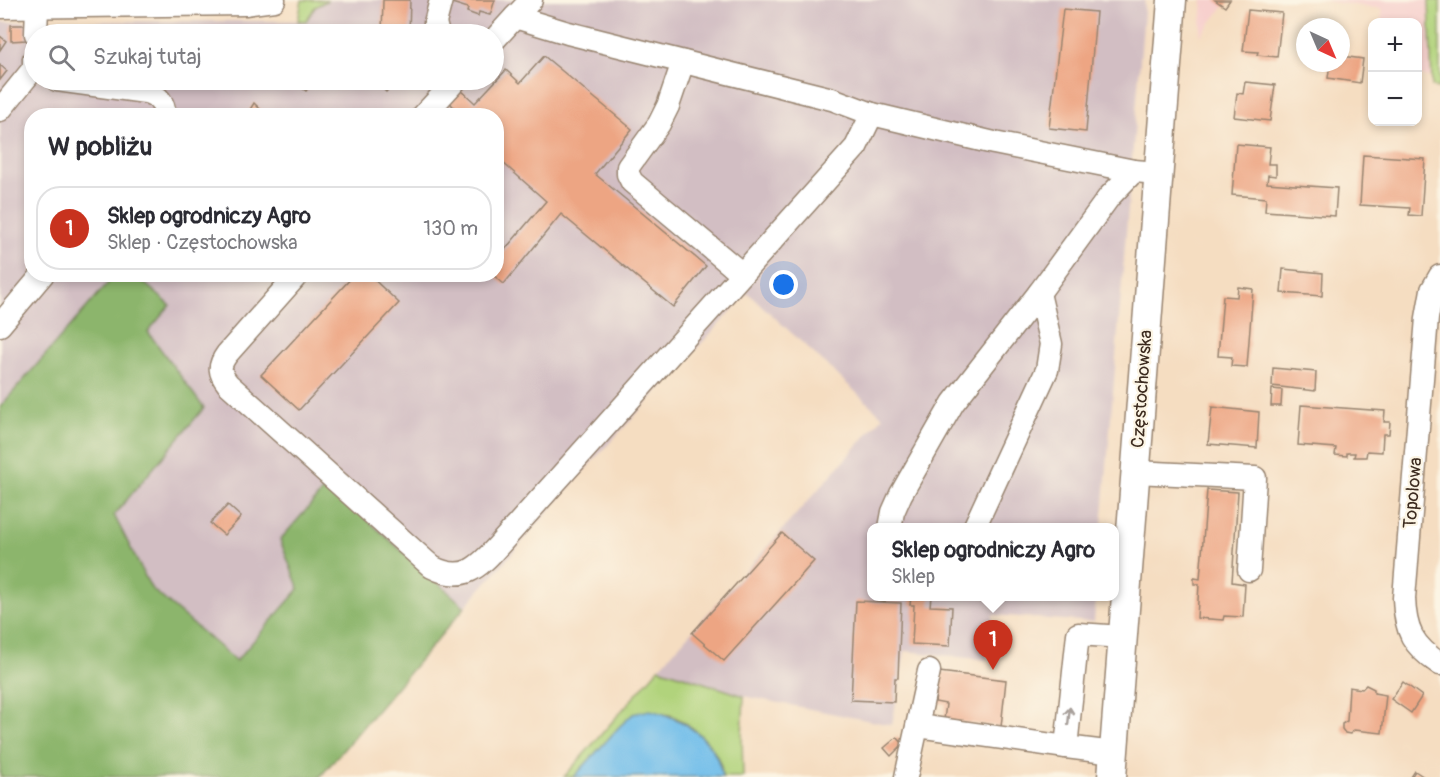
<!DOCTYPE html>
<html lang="pl">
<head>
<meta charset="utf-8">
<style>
	body { margin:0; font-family:Pangolin,sans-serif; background:#f7f7f7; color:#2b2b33 }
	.controls { position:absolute; right:18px; top:18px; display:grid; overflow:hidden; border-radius:12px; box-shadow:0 3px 9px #0003 }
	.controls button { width:54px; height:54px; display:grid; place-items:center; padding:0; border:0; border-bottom:2px solid #e1e1e2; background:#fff; color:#2b2b33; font:30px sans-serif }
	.compass { position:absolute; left:1296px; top:18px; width:54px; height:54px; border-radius:50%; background:#fff; box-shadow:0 3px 9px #0003; rotate:136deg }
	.you { position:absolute; left:784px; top:285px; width:21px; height:21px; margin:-15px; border:4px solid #fff; border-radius:50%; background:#1a73e8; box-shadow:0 0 0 9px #1a73e833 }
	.badge { display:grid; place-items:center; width:39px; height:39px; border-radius:50%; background:#c8321e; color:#fff; font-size:20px; font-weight:700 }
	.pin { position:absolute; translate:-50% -50px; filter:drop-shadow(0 2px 3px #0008) }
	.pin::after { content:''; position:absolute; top:32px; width:21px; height:18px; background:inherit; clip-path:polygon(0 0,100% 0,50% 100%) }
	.popup { position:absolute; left:867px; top:523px; width:252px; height:78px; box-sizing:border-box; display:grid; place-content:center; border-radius:12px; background:#fff; filter:drop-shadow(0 2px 4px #0005); font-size:20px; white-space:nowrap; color:#7c7c81 }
	.popup b { font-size:22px; color:#2b2b33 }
	.popup::after { content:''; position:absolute; left:50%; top:100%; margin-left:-12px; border:12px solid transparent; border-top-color:#fff }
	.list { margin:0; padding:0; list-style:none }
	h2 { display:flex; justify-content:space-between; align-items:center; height:78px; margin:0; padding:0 24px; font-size:26px }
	h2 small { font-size:20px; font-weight:400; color:#7c7c81 }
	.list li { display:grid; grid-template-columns:39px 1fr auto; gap:18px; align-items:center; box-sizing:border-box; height:84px; margin:0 12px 12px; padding:0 12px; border:2px solid #e1e1e2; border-radius:24px }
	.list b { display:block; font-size:22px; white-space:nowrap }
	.list p { margin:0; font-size:20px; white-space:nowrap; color:#7c7c81 }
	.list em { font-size:20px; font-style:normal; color:#7c7c81 }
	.icon { flex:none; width:33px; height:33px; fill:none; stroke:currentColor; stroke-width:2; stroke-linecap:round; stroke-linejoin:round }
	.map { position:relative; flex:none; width:1440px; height:777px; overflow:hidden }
	.search { position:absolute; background:#fff; box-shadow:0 3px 9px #0003; left:24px; top:24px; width:480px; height:66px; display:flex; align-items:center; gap:15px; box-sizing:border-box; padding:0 21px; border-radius:33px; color:#7c7c81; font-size:22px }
	.panel { position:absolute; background:#fff; box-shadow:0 3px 9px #0003; left:24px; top:108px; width:480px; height:174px; border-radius:24px }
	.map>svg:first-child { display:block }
	.built { fill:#f7d0cd }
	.industrial { fill:#d2bec3; fill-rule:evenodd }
	.green { fill:#b1d37c; stroke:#767e4d; stroke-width:1.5 }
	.forest { fill:#8cb56c; stroke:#647045; stroke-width:1.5 }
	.water { fill:#70bdea; stroke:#567484; stroke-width:1.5 }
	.building { fill:#eda583 }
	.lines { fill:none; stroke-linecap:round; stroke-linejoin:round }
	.minor-casing { stroke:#988470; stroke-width:25 }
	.major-casing { stroke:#988470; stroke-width:31 }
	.minor { stroke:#fff; stroke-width:22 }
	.major { stroke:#fff; stroke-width:28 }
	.oneway { stroke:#a79f9a }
	.labels { text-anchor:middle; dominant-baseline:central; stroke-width:4.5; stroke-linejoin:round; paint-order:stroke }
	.street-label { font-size:18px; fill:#3b2a1e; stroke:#fcf5e5 }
</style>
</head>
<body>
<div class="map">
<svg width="1440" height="777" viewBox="0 0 1440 777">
	<rect width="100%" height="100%" fill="#fcf5e5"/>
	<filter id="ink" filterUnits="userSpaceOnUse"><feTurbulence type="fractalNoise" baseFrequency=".0167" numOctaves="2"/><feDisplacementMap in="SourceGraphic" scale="12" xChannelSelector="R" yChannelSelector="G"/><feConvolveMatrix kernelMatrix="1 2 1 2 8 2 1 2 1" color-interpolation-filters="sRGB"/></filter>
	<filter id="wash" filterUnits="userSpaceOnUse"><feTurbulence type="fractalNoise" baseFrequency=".008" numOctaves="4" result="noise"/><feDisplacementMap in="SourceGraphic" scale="24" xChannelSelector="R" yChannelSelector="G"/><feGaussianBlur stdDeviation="1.35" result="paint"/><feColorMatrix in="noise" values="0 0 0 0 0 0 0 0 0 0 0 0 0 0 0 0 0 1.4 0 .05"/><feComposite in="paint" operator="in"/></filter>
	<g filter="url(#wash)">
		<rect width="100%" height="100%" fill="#f5ddc1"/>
		<g class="built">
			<polygon points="1203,0 1229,0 1200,36"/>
			<polygon points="1318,0 1429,0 1433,77 1418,76 1418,22 1381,22 1383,9"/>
		</g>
		<path class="industrial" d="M328,0h817l-43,527 -230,1v68l224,1 -2,25 -101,-7 -6,45 -82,-9 -13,74 -148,-29 -85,-28 224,-251 -135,-124 -157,170 -126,144 -145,170h-320v-755l306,-1 9,-14zM34,34h460v46h-460zM32,116h464v158h-464z"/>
		<g class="green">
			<polygon points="302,0 328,0 315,7 306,21 298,21"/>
			<polygon points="1429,0 1440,0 1440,88 1432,87"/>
			<path d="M659,668l85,28 -2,41 1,40h-21c0,-4 0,-10 -2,-14 -7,-20 -30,-40 -50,-48 -10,-3 -26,-1 -37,-1l-14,13 -45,50h-10z"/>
		</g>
		<polygon class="forest" points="115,275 135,275 170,305 148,332 204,408 114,515 151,588 236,661 299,589 280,540 328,485 465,607 320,777 0,777 0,407"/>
		<path class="water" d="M650,710c33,8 68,30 72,67h-148l45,-50 14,-13z"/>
		<g id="blocks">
			<g class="building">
				<polygon points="383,0 410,0 409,34 382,34"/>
				<polygon points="453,0 495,0 490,15 479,12 478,16 467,12 468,8 452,3"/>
				<polygon points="1215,0 1230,0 1225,7"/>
				<polygon points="1063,9 1096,12 1086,132 1049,128"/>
				<polygon points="1248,10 1282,13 1277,57 1257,55 1258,52 1243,51"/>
				<polygon points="11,25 25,25 26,40 11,41"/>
				<polygon points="0,36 6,41 0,50"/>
				<polygon points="544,56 632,129 595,174 706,266 673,307 561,214 504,284 492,274 496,274 496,260 546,201 502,162 496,168 496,116 460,116 449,101 461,90 475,103 506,70 520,83"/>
				<polygon points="1341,56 1363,59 1360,83 1328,78 1330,63 1341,63"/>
				<polygon points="0,65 7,71 0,80"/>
				<polygon points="298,80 314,80 306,91 295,83"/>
				<polygon points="381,80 397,80 386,92 377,83"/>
				<polygon points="1245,82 1275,85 1270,121 1234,117 1237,93 1243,94"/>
				<polygon points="254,103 267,116 246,116"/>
				<polygon points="1236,144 1270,147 1268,164 1276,164 1276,176 1268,175 1267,183 1337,188 1335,216 1265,211 1266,198 1232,195"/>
				<polygon points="1363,155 1425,159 1421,216 1409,215 1410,208 1360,205"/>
				<polygon points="1283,269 1323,273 1322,296 1281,293"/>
				<polygon points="355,274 368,274 399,303 299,410 261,375"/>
				<polygon points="1238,287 1253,289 1247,367 1231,366 1232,357 1218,356 1223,296 1237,297"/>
				<polygon points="1273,368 1316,372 1315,391 1272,386"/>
				<polygon points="1272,389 1282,390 1281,406 1271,406"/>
				<polygon points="1301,405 1385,411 1384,422 1390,422 1389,434 1383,434 1382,452 1367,451 1366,457 1354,457 1355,453 1347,453 1347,456 1335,455 1336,448 1298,445"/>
				<polygon points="1212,407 1259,412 1257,448 1208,444"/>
				<polygon points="1207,490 1238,492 1232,582 1245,584 1243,617 1224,616 1223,620 1197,618 1199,584 1194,584 1194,578 1200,579"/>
				<polygon points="228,505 241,517 224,535 210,523"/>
				<polygon points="782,533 814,561 724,661 692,633"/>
				<polygon points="911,596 931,596 930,606 952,607 950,646 912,644 914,605 910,605"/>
				<polygon points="856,601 901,603 898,678 895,678 894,702 851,700"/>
				<polygon points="939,672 1006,680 1001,727 944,720 946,704 935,702"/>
				<polygon points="1403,682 1422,696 1411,713 1391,699"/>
				<polygon points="1366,685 1374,689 1374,693 1386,695 1382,733 1354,730 1350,734 1345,733 1342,729 1342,724 1347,721 1349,687 1362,689"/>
				<polygon points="897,737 903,744 891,756 884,748"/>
				<polygon points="1415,771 1424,777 1411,777"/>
			</g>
		</g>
	</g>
	<g filter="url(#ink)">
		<use href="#blocks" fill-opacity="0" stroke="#988470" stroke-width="1.5"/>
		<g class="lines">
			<g class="minor-casing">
				<g id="minor">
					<polyline points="0,7 245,4 274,0"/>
					<polyline points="515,17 531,0"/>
					<polyline points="36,34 37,7"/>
					<polyline points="438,34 435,23 441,0"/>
					<polyline points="494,40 515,17 568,33 832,99 872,114 994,143 1134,171"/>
					<polyline points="683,62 668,106 659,124 628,167 628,174 632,182 742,274"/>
					<path d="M57,80l89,12c13,4 18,10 19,24"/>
					<polyline points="0,110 34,68 34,59"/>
					<polyline points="423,116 456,80"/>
					<path d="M298,274l-71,80c-9,12 -8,19 1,30l204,183c31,16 46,1 66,-21l358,-399 16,-33"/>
					<path d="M1440,276l-8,14 -5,28 -23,280c1,33 9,48 36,66"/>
					<polyline points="0,325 43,274"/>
					<polyline points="1136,472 1255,478 1249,570"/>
					<polyline points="890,528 893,512 901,494 953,403 1039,293 1109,197 1134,171 1146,172"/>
					<polyline points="974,528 1047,370 1051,344 1039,293"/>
					<polyline points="918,726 1066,747"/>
					<polyline points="1114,753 1066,747 1078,634 1123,637"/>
					<polyline points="906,777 929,671"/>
				</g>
			</g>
			<g class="major-casing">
				<polyline id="major" points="1112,777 1172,0"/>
			</g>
			<use href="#minor" class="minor"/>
			<use href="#major" class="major"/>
		</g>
		<defs><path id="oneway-shaft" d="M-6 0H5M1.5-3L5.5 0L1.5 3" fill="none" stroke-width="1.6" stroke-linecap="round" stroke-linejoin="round" transform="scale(1.5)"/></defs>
		<use class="oneway" href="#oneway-shaft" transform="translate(1069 716) rotate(-84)"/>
	</g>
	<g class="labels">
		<g class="street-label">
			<text transform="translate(1142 389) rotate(-86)">Częstochowska</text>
			<text transform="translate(1413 493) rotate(-85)">Topolowa</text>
		</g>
	</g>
</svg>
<div class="controls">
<button>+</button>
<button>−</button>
</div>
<svg class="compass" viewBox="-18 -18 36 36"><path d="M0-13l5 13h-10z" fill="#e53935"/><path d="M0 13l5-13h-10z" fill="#7c7c81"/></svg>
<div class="you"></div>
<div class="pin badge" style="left:993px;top:670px">1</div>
<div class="popup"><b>Sklep ogrodniczy Agro</b>Sklep</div>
<div class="search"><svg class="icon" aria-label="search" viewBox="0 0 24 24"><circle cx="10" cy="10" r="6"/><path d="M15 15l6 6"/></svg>Szukaj tutaj</div>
<section class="panel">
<h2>W pobliżu<small></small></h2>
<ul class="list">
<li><span class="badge">1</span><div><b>Sklep ogrodniczy Agro</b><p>Sklep · Częstochowska</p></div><em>130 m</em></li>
</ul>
</section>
</div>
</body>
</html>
